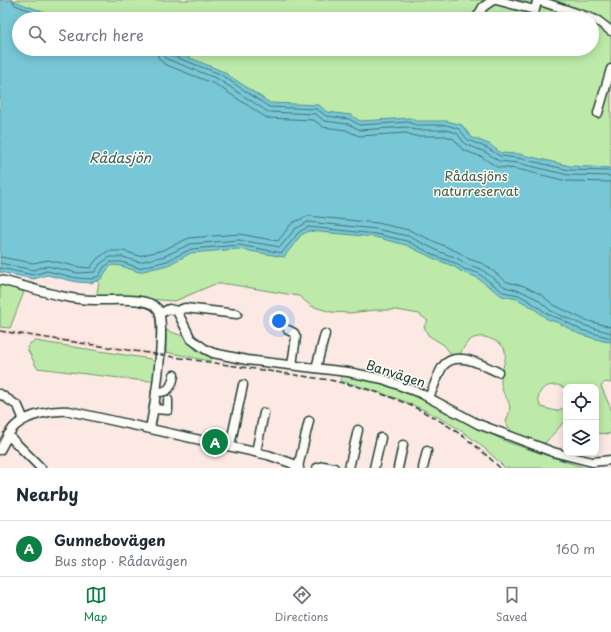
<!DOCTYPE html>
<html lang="en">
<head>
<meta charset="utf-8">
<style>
	body { margin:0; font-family:"Playpen Sans",sans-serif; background:#f6f6f7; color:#1f2937 }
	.controls { position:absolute; right:12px; bottom:12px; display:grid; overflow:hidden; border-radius:8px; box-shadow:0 2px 10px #0003 }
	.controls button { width:36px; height:36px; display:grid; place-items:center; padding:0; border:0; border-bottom:1px solid #e0e1e3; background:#fff; color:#1f2937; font:20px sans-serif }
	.you { position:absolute; left:279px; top:321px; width:14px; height:14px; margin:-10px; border:3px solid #fff; border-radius:50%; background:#1a73e8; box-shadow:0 0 0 6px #1a73e833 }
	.badge { display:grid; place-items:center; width:26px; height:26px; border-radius:50%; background:#0b8043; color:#fff; font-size:13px; font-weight:700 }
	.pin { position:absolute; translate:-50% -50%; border:2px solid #fff; box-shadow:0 1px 4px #0006 }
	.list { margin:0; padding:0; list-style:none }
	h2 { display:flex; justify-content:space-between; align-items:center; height:52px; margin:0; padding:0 16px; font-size:17px }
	h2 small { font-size:13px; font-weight:400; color:#747a83 }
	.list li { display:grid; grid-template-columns:26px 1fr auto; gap:12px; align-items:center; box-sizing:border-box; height:56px; padding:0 16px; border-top:1px solid #e0e1e3 }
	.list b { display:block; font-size:15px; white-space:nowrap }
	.list p { margin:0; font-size:13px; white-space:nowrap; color:#747a83 }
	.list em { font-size:13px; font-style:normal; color:#747a83 }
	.icon { flex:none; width:22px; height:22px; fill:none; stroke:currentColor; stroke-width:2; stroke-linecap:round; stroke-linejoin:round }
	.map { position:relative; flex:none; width:611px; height:468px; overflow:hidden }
	.search { position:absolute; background:#fff; box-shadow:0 2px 10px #0003; left:12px; right:12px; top:12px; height:44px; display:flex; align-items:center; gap:10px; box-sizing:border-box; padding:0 14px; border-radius:22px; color:#747a83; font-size:15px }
	.sheet { height:108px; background:#fff }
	nav { display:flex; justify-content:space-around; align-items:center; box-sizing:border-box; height:56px; border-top:1px solid #e0e1e3; background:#fff; font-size:11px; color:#747a83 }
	nav a { display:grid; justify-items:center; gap:2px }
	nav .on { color:#0b8043 }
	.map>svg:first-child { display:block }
	.built { fill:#fbdcd5 }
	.green { fill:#bdeaa8; stroke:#6e946e; fill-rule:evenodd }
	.water { fill:#78c7d6; stroke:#549095 }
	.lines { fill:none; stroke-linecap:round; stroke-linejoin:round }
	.shore { stroke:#437475; stroke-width:1 }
	.minor-casing { stroke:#1f3d34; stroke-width:11 }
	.minor { stroke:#fdfcf7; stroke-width:8 }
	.rail { stroke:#1f3d34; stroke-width:1.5; stroke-dasharray:6 3; stroke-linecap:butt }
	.labels { text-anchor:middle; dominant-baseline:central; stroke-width:3; stroke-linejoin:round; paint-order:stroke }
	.park-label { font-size:13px; fill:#3f604b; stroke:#fdfcf7 }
	.street-label { font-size:13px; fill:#1f3d34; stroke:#fdfcf7 }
	.water-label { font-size:14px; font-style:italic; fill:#35605c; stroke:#fdfcf7 }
</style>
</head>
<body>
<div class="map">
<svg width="611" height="468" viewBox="0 0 611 468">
	<rect width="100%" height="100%" fill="#fce9e3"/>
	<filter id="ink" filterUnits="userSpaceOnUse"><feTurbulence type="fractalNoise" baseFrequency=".025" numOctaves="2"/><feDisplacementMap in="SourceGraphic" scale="8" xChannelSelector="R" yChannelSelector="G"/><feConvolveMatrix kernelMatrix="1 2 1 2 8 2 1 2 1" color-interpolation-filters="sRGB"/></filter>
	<g filter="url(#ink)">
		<polygon class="built" points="0,329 158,352 158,357 0,333"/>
		<g class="green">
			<path d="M0,0h611v383l-6,-1 -4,4 10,23v25l-15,-1v-46c-9,0 -24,2 -31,1 -3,-1 -5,-3 -8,-3 -14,-1 -23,9 -16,22l15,4 10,-4v16l-2,-1 -19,21c-14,1 -36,-8 -39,-22 11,-22 -6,-22 -5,-41 1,-19 14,-32 -10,-41 -7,-3 -15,-3 -21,1 -7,5 -7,14 -16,18l-10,-13 -16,-10 -4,-9 4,-5 -9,-7 -22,-4h-22l-25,3 -19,-1 -20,-6 -12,-10 -71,-12h-13l-40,17 -42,-3 -37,1 3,-18 -8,1zM19,19h573v30h-573z"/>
			<polygon points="0,283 24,292 10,328 0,327"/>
			<polygon points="166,330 185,337 196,350 212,358 210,361 166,352"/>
			<polygon points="35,341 151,359 157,366 155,378 151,381 136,380 37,368 27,348 29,344"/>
			<path d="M344,376l32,6 25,9 21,8 85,43 78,26h7h-87c-46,-49 -101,-70 -164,-87l-1,-3z"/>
		</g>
		<polygon class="water" points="0,0 11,0 63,19 19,19 19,49 160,49 173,51 222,71 270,103 319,105 327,112 351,115 360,121 410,118 416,121 447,121 462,125 471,137 489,144 501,153 519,154 570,166 611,168 611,342 603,341 579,334 559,323 547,319 532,307 517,299 502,296 476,277 462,272 453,266 437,260 406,245 375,237 309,231 301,235 284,257 238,249 191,253 168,265 139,272 121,266 112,265 107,270 101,279 91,283 77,282 47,275 34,279 0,272"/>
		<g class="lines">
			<g class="shore">
				<polyline points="12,0 15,5 52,19"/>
				<polyline points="156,49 158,57 164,64 215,84 267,118 314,120 323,127 346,130 359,136 406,133 415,136 445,136 454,139 463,150 482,157 497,167 517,169 567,181 611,182"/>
				<polyline points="162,49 163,54 167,59 218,79 268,112 316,114 324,121 348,124 360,130 407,127 415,130 446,130 457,133 465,144 485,152 499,161 518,163 568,175 611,176"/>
				<polyline points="167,49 170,55 220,74 269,107 317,109 326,116 349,119 360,125 408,122 416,125 447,125 459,129 468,140 487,148 500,156 518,158 569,170 611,171"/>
				<polyline points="0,257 33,263 48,260 79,267 90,268 97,259 108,251 124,251 139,256 163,250 189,238 239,234 278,241 292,223 308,216 377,223 409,230 460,253 469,259 484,264 507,282 524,286 540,294 554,305 585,320 611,327"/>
				<polyline points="0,263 33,270 47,266 78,273 95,272 100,264 110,257 123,257 139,262 165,256 190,244 239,240 280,247 295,229 308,222 376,229 408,236 440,252 457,258 466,264 481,269 505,287 521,291 537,299 551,311 583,325 611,333"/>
				<polyline points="0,268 33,275 47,271 77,278 91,279 99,276 104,267 111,262 122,262 139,268 167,261 191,249 239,245 282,253 299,232 308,227 376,234 407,241 438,257 455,263 464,269 478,273 503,292 519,295 534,304 549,315 561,319 581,330 611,338"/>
			</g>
			<g class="minor-casing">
				<g id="minor">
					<polyline points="496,0 535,10 537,1"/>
					<polyline points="537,0 585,16 598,21 611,31"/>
					<polyline points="476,19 483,7 493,0"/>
					<polyline points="598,113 611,69"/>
					<path d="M0,280c31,7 63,20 95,20 16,1 51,-4 62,8 11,11 -3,102 -7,120"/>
					<polyline points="177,311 185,308 237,314"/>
					<polyline points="161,313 169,309 177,311 191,339 205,349 213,353 247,360 348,372 383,379 420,393 478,424 553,452 592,462 611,460"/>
					<polyline points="288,330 294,333 296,337 292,365"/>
					<polyline points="316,368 325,334"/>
					<path d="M156,392c13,1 16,-6 18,-17"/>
					<polyline points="0,394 18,406 24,420"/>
					<path d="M429,397c5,-9 8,-22 14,-31 14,-17 40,0 55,6"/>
					<polyline points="154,409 168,410 168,400"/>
					<polyline points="8,435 41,468"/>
					<polyline points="230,446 243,385"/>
					<path d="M0,450c5,-8 8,-17 15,-24 14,-12 37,-16 54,-15l199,44 23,8 8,5"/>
					<polyline points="256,452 264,413"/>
					<polyline points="298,467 309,421"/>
					<polyline points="317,468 323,466 334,468"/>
					<polyline points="349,468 358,430"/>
					<polyline points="374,468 381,438"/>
					<polyline points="398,468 403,445"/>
					<polyline points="423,468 427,451"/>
				</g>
			</g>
			<use href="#minor" class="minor"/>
			<path class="rail" d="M0,331l329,49c67,13 123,40 171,88"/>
		</g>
	</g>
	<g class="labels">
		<g class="park-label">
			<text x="476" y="175">Rådasjöns<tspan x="476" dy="15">naturreservat</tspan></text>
		</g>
		<g class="street-label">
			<text transform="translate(396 373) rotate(18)">Banvägen</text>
		</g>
		<g class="water-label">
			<text x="120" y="157">Rådasjön</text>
		</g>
	</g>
</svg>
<div class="controls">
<button><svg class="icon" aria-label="locate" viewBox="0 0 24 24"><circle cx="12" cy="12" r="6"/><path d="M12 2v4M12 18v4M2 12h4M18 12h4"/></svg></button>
<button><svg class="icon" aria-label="layers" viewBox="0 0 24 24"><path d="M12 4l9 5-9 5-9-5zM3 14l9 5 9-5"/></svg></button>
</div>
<div class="you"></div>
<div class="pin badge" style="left:215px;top:442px">A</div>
<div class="search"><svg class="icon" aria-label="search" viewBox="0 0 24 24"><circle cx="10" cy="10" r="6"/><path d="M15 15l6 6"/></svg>Search here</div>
</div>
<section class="sheet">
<h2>Nearby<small></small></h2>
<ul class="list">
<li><span class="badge">A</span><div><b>Gunnebovägen</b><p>Bus stop · Rådavägen</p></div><em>160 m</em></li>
</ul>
</section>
<nav>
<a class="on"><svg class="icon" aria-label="map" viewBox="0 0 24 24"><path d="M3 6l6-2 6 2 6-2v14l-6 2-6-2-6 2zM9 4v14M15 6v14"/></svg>Map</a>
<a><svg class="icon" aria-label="directions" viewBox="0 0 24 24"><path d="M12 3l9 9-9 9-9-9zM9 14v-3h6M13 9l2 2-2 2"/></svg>Directions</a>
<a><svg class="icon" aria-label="saved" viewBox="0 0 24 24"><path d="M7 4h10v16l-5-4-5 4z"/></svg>Saved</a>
</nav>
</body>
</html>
